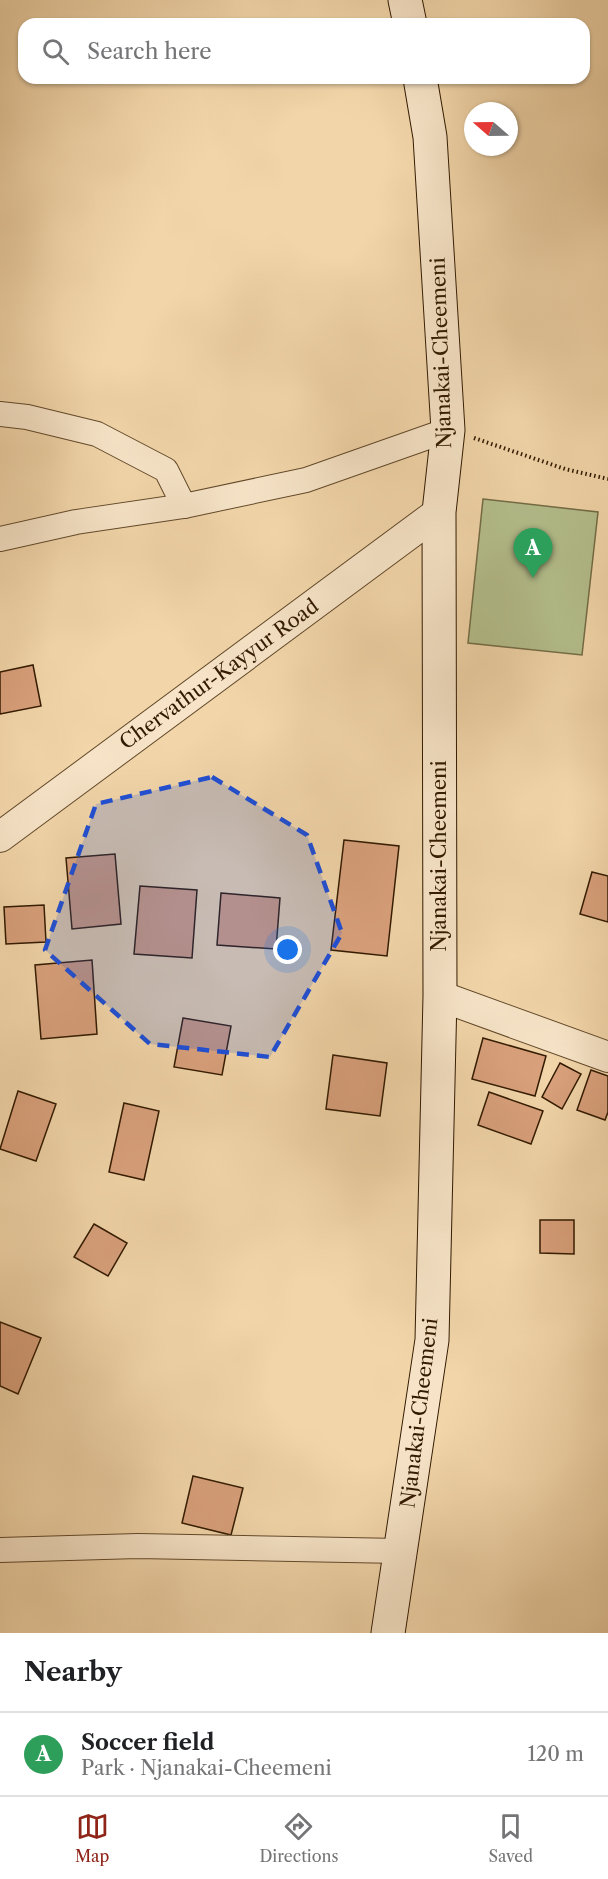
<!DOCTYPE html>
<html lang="en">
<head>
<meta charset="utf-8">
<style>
	body { margin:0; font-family:"Libre Caslon Text",serif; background:#f2f2f2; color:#202124 }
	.compass { position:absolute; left:464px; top:102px; width:54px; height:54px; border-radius:50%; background:#fff; box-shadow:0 2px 4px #0004; rotate:290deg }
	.you { position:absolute; left:288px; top:950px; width:21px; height:21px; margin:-15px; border:4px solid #fff; border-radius:50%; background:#1a73e8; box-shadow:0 0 0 9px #1a73e833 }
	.badge { display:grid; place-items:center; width:39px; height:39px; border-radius:50%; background:#8f2418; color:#fff; font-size:20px; font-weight:700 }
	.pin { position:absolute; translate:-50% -50px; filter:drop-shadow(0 2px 3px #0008) }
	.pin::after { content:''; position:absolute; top:32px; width:21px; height:18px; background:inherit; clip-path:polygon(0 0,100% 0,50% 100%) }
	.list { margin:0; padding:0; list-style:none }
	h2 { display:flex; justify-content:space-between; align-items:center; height:78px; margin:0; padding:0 24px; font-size:26px }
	h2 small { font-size:20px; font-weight:400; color:#757577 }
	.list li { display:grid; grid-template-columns:39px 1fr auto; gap:18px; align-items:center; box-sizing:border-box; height:84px; padding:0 24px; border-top:2px solid #e0e0e0 }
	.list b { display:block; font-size:22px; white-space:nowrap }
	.list p { margin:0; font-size:20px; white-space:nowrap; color:#757577 }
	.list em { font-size:20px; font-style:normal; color:#757577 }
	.icon { flex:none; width:33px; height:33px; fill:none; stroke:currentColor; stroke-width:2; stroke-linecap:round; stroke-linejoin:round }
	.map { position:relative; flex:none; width:608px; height:1633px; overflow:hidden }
	.search { position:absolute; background:#fff; box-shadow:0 2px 4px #0004; left:18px; right:18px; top:18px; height:66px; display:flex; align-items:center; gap:15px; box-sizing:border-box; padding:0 21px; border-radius:18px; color:#757577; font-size:22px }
	.sheet { height:162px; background:#fff }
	nav { display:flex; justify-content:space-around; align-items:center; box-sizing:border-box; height:84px; border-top:2px solid #e0e0e0; background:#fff; font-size:16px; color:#757577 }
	nav a { display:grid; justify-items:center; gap:3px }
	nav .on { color:#8f2418 }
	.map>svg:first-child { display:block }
	.green { fill:#b4bf8d; stroke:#736c46; stroke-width:1.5 }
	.building { fill:#d9a17c; stroke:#321a00; stroke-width:1.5 }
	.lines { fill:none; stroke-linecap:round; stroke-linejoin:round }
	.minor-casing { stroke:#62492a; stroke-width:26 }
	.tertiary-casing { stroke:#62492a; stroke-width:32 }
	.secondary-casing { stroke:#321a00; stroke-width:35 }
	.path { stroke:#321a00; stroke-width:4; stroke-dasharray:1.5 3; stroke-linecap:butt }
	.minor { stroke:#f7e4c8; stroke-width:24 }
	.tertiary { stroke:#f7e4c8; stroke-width:30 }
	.secondary { stroke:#f7e4c8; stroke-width:33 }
	.marked { fill:#1d4ed8; fill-opacity:0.2; stroke:#1d4ed8; stroke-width:4.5; stroke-dasharray:12 8; stroke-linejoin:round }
	.labels { text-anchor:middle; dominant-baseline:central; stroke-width:6; stroke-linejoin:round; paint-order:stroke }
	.street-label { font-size:20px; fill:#321a00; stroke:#f7e4c8 }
</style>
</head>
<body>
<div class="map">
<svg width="608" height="1633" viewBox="0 0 608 1633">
	<rect width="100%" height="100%" fill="#f2d6aa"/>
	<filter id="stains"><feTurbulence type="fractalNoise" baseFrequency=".00333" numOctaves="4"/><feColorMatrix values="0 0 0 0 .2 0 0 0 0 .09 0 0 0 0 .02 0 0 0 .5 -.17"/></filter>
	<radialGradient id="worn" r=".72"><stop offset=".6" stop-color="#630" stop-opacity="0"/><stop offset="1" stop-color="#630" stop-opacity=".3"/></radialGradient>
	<polygon class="green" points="483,499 598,512 582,655 468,643"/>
	<g class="building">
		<polygon points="33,665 41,706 0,714 0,672"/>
		<polygon points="344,840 399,846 387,956 331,950"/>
		<polygon points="115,854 121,924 72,929 66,858"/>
		<polygon points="592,872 608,876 608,922 580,914"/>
		<polygon points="140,886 197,890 192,958 134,954"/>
		<polygon points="221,893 280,898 276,949 217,945"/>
		<polygon points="44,905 46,942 6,944 4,907"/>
		<polygon points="92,960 97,1034 41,1039 35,965"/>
		<polygon points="183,1018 231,1026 222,1075 174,1067"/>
		<polygon points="483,1038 546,1056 535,1096 472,1079"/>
		<polygon points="333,1055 387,1063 380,1116 326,1109"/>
		<polygon points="560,1063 581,1074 562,1109 542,1097"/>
		<polygon points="591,1070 608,1076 608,1112 605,1120 577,1110"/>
		<polygon points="18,1091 56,1104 36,1161 0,1149"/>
		<polygon points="489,1092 543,1111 531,1144 478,1125"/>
		<polygon points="124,1103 159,1111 144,1180 109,1172"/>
		<polygon points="540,1220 574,1220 574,1254 540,1253"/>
		<polygon points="94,1224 127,1243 108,1276 74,1257"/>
		<polygon points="0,1322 41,1338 18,1394 0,1386"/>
		<polygon points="193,1476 243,1488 231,1535 182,1523"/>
	</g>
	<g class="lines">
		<g class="minor-casing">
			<g id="minor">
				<polyline points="0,414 27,417 97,434 166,470 184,506"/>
				<polyline points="0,539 76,522 184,506 306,480 448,430"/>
				<polyline points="0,1550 138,1546 400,1551"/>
			</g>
		</g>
		<g class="tertiary-casing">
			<g id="tertiary">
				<polyline points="0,837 439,512"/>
				<polyline points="440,996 608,1057"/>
			</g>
		</g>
		<g class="secondary-casing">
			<g id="secondary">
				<polyline points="405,0 410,24"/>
				<polyline points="388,1633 432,1340 440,996 439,512 448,430 430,137 420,78"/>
			</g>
		</g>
		<polyline class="path" points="474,438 565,469 608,479"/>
		<use href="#minor" class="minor"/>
		<use href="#tertiary" class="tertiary"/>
		<use href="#secondary" class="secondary"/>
	</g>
	<path class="marked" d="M212,777l95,58 35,98 -72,124 -120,-13 -105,-94 51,-146z"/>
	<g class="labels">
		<g class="street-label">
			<text transform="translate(441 353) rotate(-92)">Njanakai-Cheemeni</text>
			<text transform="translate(219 674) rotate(-36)">Chervathur-Kayyur Road</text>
			<text transform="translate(439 856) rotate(-90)">Njanakai-Cheemeni</text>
			<text transform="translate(419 1413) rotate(-83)">Njanakai-Cheemeni</text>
		</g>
	</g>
	<rect width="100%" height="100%" filter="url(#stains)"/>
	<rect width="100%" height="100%" fill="url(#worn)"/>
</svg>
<svg class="compass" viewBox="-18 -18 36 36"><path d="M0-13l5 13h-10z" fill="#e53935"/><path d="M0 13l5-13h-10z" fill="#757577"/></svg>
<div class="you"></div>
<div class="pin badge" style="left:533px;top:578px;background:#2e9e5b">A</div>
<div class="search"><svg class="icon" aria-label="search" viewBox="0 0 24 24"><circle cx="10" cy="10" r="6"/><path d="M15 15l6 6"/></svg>Search here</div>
</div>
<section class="sheet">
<h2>Nearby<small></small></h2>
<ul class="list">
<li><span class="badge" style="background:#2e9e5b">A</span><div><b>Soccer field</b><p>Park · Njanakai-Cheemeni</p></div><em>120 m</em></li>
</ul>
</section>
<nav>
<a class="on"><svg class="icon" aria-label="map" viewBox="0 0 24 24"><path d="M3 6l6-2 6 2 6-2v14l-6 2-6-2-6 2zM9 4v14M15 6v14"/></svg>Map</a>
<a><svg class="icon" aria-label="directions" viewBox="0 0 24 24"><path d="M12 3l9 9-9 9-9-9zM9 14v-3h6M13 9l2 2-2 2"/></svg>Directions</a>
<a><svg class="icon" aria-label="saved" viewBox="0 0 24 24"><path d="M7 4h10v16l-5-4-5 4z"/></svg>Saved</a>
</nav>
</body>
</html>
